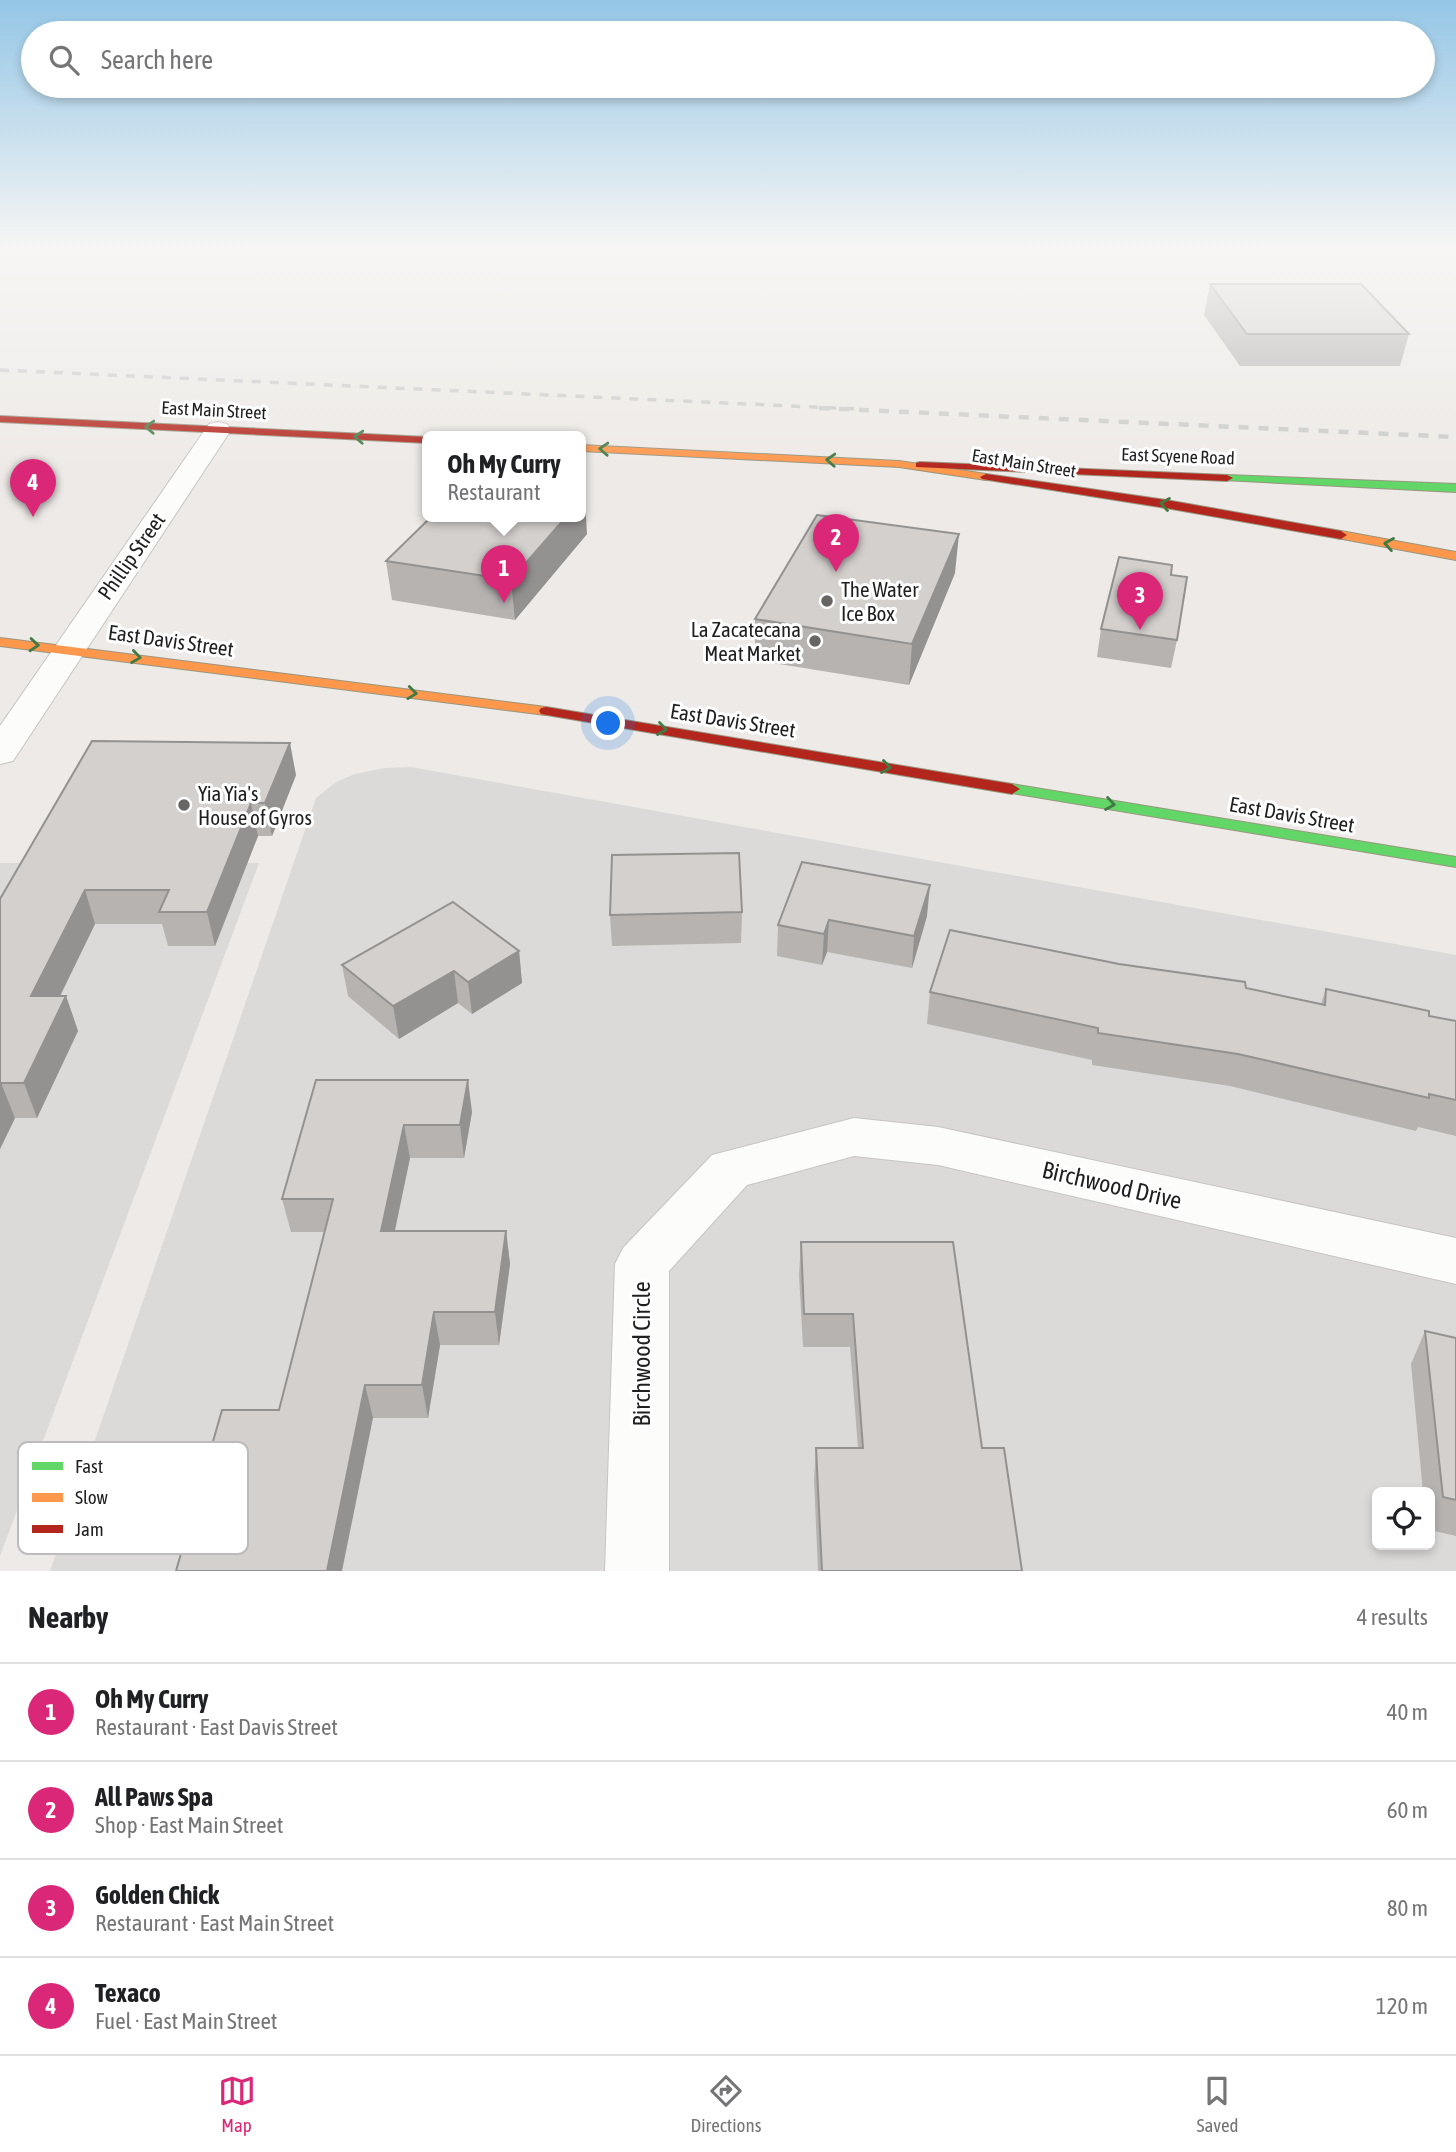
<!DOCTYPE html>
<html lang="en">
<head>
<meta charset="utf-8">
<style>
	body { margin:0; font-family:"Asap Condensed",sans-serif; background:#f6f6f6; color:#202124 }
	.controls { position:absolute; right:21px; bottom:21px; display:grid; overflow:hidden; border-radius:10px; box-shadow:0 4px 10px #0003 }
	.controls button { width:63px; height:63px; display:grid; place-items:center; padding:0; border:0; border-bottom:2px solid #e0e0e0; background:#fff; color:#202124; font:35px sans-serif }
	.you { position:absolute; left:609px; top:724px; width:24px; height:24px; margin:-18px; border:5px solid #fff; border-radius:50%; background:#1a73e8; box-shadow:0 0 0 10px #1a73e833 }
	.badge { display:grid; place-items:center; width:46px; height:46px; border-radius:50%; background:#db2777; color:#fff; font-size:23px; font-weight:700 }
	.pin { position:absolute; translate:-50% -58px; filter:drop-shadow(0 2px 4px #0008) }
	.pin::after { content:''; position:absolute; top:37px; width:24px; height:21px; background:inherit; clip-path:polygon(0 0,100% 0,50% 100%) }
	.popup { position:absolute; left:422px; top:431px; width:164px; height:91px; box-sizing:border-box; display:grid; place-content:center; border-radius:10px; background:#fff; filter:drop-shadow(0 2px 5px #0005); font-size:23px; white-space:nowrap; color:#757577 }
	.popup b { font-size:26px; color:#202124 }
	.popup::after { content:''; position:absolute; left:50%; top:100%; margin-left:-14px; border:14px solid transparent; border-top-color:#fff }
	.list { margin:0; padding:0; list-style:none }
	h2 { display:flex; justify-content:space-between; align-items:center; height:91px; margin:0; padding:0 28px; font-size:30px }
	h2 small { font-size:23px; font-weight:400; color:#757577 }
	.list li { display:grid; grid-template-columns:46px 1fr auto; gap:21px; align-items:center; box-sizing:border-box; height:98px; padding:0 28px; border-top:2px solid #e0e0e0 }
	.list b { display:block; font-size:26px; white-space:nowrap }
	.list p { margin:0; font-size:23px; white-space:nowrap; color:#757577 }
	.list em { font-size:23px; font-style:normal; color:#757577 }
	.icon { flex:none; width:38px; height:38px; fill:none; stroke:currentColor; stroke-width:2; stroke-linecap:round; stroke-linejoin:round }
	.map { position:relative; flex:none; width:1456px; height:1571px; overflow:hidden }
	.search { position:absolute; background:#fff; box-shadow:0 4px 10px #0003; left:21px; right:21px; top:21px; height:77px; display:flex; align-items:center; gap:18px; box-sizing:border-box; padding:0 24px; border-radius:38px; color:#757577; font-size:26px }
	.sheet { height:483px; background:#fff }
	nav { display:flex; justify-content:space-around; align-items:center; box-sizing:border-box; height:98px; border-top:2px solid #e0e0e0; background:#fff; font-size:19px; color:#757577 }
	nav a { display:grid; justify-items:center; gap:4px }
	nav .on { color:#db2777 }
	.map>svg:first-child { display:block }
	.residential { fill:#dcdad9; fill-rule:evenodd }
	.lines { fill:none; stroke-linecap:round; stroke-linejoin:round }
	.street-casing { stroke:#c6c5c3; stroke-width:2 }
	.fast-casing { stroke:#98967e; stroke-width:2 }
	.slow-casing { stroke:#98967e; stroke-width:2 }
	.jam-casing { stroke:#98967e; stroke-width:2 }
	.street { fill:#fcfcfb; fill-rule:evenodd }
	.fast { fill:#63d668; fill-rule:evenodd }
	.slow { fill:#ff974d; fill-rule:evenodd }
	.jam { fill:#b3261e; fill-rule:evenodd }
	.rail-far1 { stroke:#cbcbca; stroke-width:3.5; stroke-dasharray:9 9; stroke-linecap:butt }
	.rail { stroke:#cbcbca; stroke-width:4.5; stroke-dasharray:10 10; stroke-linecap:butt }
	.wall { fill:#b6b3b1 }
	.shaded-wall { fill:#949290 }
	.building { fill:#d4d0ce; stroke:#949290; stroke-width:2 }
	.oneway { stroke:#417a44 }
	.poi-dot { fill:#676665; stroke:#fff; stroke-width:2.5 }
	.labels { text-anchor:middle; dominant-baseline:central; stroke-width:6; stroke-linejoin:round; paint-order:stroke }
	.far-street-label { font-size:18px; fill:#1f1f1f; stroke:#fff }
	.street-label { font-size:21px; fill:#1f1f1f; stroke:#fff }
	.poi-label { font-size:21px; fill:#1f1f1f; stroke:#fff; text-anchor:start }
	.near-street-label { font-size:24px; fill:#1f1f1f; stroke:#fff }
	.key { fill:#fff; stroke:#bcbcbc; stroke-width:2 }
	.key-label { font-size:19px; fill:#1f1f1f }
</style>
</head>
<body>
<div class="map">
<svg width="1456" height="1571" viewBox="0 0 1456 1571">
	<rect width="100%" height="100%" fill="#edeae7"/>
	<g class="residential">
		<path d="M411,767l1045,188v616h-1406l266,-773 20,-16 19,-8 30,-6zM1377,1492h53v53h-53z"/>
		<polygon points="0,863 259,863 0,1556"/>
	</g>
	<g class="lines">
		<g class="street-casing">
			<g id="street">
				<polygon points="218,422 227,424 231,430 13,761 0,764 0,726 209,424"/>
				<polygon points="854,1118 938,1127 1456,1238 1456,1284 938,1165 854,1156 747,1185 669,1271 669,1571 605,1571 615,1264 623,1248 712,1155"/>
			</g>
		</g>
		<g class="fast-casing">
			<g id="fast">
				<polygon points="1227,475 1456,484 1456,492 1223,480 1223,476"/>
				<polygon points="1012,784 1456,857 1456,867 1006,792 1004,789 1006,786"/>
			</g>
		</g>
		<g class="slow-casing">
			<g id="slow">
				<polygon points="581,445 899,461 986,474 992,477 986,480 899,467 581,451"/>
				<polygon points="1341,531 1456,552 1456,560 1337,538 1335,535"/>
				<polygon points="0,638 546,707 553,711 546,715 0,646"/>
			</g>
		</g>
		<g class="jam-casing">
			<g id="jam">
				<polygon points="0,416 427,437 427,443 0,422"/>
				<polygon points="920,462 1227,475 1233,478 1227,481 916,467 916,463"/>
				<polygon points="986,474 1166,500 1341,531 1347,535 1341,539 1166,508 982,479 980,477"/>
				<polygon points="546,707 1012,784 1020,789 1012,794 541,714 539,711 541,708"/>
			</g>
		</g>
		<use href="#street" class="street"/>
		<use href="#fast" class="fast"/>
		<use href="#slow" class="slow"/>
		<use href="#jam" class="jam"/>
		<polyline class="rail-far1" points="0,370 857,409"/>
		<polyline class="rail" points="819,408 1456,437"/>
	</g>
	<g class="wall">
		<polygon points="1210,284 1409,334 1400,366 1240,366 1204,315"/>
		<polygon points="587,534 515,620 392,600 386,561"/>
		<polygon points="955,573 909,685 755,660 755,619"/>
		<polygon points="1171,575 1177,640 1171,668 1097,657 1101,629"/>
		<polygon points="296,775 272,836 258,836 215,946 168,946 162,924 95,924 60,996 66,996 78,1031 37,1118 15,1118 0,1149 0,899"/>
		<polygon points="802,862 927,916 912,968 827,952 822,965 777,956 778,925"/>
		<polygon points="742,912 741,943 612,946 610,915"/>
		<polygon points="519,951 522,983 472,1014 458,1003 399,1039 348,996 342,965"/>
		<polygon points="1119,964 1246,988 1321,1004 1326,989 1429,1016 1456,1021 1456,1136 1418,1127 1416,1131 1230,1086 1092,1065 1092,1060 927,1024 930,992"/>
		<polygon points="316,1080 472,1112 464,1158 410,1158 394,1231 506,1231 510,1264 499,1345 440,1345 428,1418 373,1418 279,1410 324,1232 291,1232 282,1199"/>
		<polygon points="801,1242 982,1448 1022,1571 818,1571 814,1480 816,1448 858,1448 850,1347 803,1347 799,1275"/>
		<polygon points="1425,1331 1456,1338 1456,1536 1430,1530 1430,1492 1423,1492 1411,1364"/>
	</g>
	<g class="shaded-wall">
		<polygon points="585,496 587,534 515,620 511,580 566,517 581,517 581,501"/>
		<polygon points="959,534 955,573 909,685 912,644"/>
		<polygon points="290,743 296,775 272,836 265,803"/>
		<polygon points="251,803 258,836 215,946 207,912"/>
		<polygon points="930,885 927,916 912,968 914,936"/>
		<polygon points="85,890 95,924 43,1031 31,996"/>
		<polygon points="829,920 827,952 822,965 824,934"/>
		<polygon points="519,951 522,983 472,1014 468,982"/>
		<polygon points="454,971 458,1003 399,1039 393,1006"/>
		<polygon points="66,996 78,1031 37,1118 24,1083"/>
		<polygon points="468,1080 472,1112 464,1158 460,1125"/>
		<polygon points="1,1083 15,1118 0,1149 0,1085"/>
		<polygon points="404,1125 410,1158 388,1264 381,1231"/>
		<polygon points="506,1231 510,1264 499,1345 495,1312"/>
		<polygon points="434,1312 440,1345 428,1418 422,1385"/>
		<polygon points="365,1385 373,1418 342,1571 327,1571"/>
	</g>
	<g class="building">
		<polygon points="1210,284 1361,284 1409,334 1247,334"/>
		<polygon points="817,515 959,534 912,644 755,619"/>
		<polygon points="431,517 566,517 511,580 386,561"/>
		<polygon points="1119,557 1172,565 1171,575 1187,577 1177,640 1101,629"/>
		<polygon points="92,741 290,743 265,803 251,803 207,912 159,912 169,890 85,890 31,996 66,996 24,1083 1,1083 0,1085 0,899"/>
		<polygon points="739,853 742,912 610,915 612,855"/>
		<polygon points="802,862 930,885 914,936 829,920 824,934 778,925"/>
		<polygon points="453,902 519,951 468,982 454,971 393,1006 342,965"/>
		<polygon points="950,930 1119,964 1245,982 1246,988 1325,1005 1326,989 1429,1011 1429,1016 1456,1021 1456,1100 1429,1094 1429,1098 1238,1054 1098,1033 1098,1028 930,992"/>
		<polygon points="316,1080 468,1080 460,1125 404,1125 381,1231 506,1231 495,1312 434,1312 422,1385 365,1385 327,1571 176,1571 222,1410 279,1410 333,1199 282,1199"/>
		<polygon points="801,1242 953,1242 982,1448 1004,1448 1022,1571 822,1571 816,1448 863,1448 853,1314 804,1314"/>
		<polygon points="1425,1331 1456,1338 1456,1500 1443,1497"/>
	</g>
	<defs><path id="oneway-chevron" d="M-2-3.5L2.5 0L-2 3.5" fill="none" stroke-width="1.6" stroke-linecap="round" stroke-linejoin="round" transform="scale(1.75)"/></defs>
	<g class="oneway">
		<use href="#oneway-chevron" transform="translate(150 427) rotate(-177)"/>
		<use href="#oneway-chevron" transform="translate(359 437) rotate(-177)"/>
		<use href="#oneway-chevron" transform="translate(604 449) rotate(-177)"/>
		<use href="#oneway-chevron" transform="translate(831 460) rotate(-177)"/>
		<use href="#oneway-chevron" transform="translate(1165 504) rotate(-171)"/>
		<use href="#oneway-chevron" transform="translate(1389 544) rotate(-170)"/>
		<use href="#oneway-chevron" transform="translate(34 645) rotate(5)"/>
		<use href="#oneway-chevron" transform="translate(136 657) rotate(8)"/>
		<use href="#oneway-chevron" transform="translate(412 693) rotate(7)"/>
		<use href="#oneway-chevron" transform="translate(662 729) rotate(9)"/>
		<use href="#oneway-chevron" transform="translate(886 767) rotate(9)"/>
		<use href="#oneway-chevron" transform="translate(1110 804) rotate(10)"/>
	</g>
	<linearGradient id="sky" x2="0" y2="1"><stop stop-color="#94c6e6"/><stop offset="0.53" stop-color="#f7f6f4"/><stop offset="1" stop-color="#f7f6f4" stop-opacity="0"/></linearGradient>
	<rect width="1456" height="470" fill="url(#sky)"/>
	<g class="poi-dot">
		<circle cx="827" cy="601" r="7"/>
		<circle cx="815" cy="641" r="7"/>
		<circle cx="184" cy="805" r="7"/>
	</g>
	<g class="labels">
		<g class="far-street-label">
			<text transform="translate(214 410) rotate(3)">East Main Street</text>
			<text transform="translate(1178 456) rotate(2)">East Scyene Road</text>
			<text transform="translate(1024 463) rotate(9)">East Main Street</text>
		</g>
		<g class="street-label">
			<text transform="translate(131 556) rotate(-55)">Phillip Street</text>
			<text transform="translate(171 640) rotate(8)">East Davis Street</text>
			<text transform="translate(733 720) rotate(9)">East Davis Street</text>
			<text transform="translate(1292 814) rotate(10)">East Davis Street</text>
		</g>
		<g class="poi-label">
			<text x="841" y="589">The Water<tspan x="841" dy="24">Ice Box</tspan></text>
			<text x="801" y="629" text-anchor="end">La Zacatecana<tspan x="801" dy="24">Meat Market</tspan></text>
			<text x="198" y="793">Yia Yia's<tspan x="198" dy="24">House of Gyros</tspan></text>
		</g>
		<g class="near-street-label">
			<text transform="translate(1112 1185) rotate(13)">Birchwood Drive</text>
			<text transform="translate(641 1354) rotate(-90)">Birchwood Circle</text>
		</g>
	</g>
	<rect x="18" y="1442" width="230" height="112" rx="10" class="key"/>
	<rect x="32" y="1462" width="31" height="8" fill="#63d668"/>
	<rect x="32" y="1493" width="31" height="9" fill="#ff974d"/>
	<rect x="32" y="1525" width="31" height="8" fill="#b3261e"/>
	<g class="key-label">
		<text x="75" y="1473">Fast</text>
		<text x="75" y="1504">Slow</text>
		<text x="75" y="1536">Jam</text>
	</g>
</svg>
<div class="controls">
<button><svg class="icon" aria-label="locate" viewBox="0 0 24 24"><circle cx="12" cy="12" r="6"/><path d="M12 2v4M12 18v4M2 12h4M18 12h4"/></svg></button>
</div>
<div class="you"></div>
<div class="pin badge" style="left:504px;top:603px">1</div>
<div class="popup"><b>Oh My Curry</b>Restaurant</div>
<div class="pin badge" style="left:836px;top:572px">2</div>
<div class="pin badge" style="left:1140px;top:630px">3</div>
<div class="pin badge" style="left:33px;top:517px">4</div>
<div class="search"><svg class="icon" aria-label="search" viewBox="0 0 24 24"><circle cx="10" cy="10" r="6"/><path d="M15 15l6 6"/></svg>Search here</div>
</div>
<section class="sheet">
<h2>Nearby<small>4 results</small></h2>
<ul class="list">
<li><span class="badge">1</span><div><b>Oh My Curry</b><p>Restaurant · East Davis Street</p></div><em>40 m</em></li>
<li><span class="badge">2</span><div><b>All Paws Spa</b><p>Shop · East Main Street</p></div><em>60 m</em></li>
<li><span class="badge">3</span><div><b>Golden Chick</b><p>Restaurant · East Main Street</p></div><em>80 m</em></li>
<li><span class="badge">4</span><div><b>Texaco</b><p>Fuel · East Main Street</p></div><em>120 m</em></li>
</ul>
</section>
<nav>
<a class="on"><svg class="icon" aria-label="map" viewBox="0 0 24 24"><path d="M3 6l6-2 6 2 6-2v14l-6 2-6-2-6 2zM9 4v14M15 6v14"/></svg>Map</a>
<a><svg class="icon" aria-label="directions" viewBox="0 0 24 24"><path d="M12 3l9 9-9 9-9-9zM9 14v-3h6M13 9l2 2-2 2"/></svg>Directions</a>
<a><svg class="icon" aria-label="saved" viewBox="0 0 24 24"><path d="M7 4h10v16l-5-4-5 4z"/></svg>Saved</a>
</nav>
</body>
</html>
